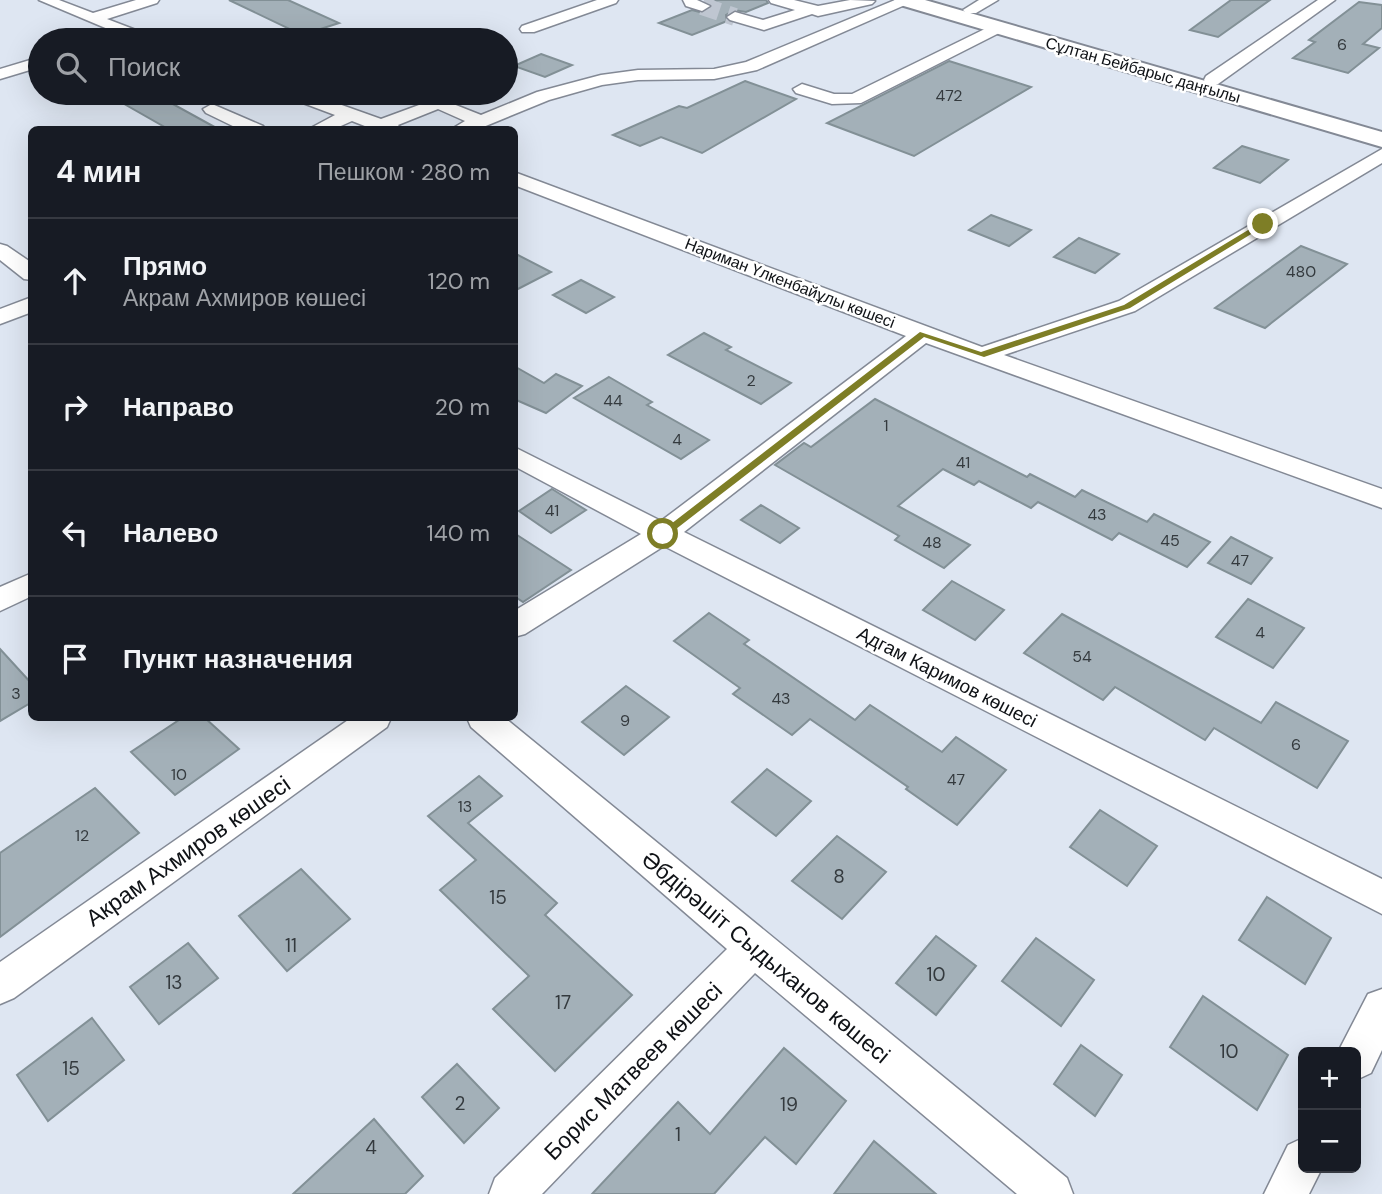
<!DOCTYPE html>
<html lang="ru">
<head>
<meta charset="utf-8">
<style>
	body { margin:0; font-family:"DM Sans",sans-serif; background:#20242c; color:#f1f3f6 }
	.controls { position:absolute; right:21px; bottom:21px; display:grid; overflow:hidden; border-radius:10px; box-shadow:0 7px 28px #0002 }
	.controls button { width:63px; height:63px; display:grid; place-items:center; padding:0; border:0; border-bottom:2px solid #363941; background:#171b24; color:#f1f3f6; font:35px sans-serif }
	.stop { position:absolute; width:21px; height:21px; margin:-16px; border:5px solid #7e7e26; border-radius:50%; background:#fff }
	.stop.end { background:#7e7e26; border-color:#fff; box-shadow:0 2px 7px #0008 }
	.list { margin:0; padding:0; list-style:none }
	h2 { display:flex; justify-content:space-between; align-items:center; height:91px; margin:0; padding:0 28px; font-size:30px }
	h2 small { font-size:23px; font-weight:400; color:#9ea1a6 }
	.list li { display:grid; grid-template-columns:46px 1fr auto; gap:21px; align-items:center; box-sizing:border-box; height:126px; padding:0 28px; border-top:2px solid #363941 }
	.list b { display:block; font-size:26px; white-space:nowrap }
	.list p { margin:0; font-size:23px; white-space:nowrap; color:#9ea1a6 }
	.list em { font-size:23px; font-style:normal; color:#9ea1a6 }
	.icon { flex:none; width:38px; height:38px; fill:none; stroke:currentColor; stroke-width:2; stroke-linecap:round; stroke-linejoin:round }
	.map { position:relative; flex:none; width:1382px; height:1194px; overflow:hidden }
	.search { position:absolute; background:#171b24; box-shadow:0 7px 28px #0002; left:28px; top:28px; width:490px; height:77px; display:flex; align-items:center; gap:18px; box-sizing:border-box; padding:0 24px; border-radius:38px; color:#9ea1a6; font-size:26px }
	.panel { position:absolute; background:#171b24; box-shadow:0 7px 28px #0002; left:28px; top:126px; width:490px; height:595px; border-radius:10px }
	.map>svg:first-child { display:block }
	.building { fill:#a3b0b8; stroke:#829096; stroke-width:2 }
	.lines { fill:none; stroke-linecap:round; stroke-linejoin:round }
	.minor-tunnel { stroke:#bfc6d1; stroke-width:18; stroke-dasharray:18 9; stroke-linecap:butt }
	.minor-casing { stroke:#838995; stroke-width:3 }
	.major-casing { stroke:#838995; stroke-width:4 }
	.minor { fill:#fff; fill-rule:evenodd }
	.major { fill:#fff; fill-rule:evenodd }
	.route { fill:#7e7e26 }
	.labels { text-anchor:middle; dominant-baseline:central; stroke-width:5; stroke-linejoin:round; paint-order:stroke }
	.number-label { font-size:16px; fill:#343a3e }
	.far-street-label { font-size:16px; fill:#0f1216; stroke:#fff }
	.street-label { font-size:19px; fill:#0f1216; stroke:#fff }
	.near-number-label { font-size:19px; fill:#343a3e }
	.near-street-label { font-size:23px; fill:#0f1216; stroke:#fff }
</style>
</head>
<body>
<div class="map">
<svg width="1382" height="1194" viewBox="0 0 1382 1194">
	<rect width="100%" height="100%" fill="#dee6f2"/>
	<g class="building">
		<polygon points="229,0 288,0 339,23 302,35"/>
		<polygon points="718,0 766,0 768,3 746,12 734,10 726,15 727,21 692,35 659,23 692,10 703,13 713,7 710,3"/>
		<polygon points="1231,0 1270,0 1218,37 1190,30"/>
		<polygon points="1359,2 1382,5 1382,28 1363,44 1379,48 1348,73 1293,58 1315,42 1309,40"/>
		<polygon points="541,54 572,65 545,77 514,66"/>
		<polygon points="949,61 1031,87 914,156 827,123"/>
		<polygon points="745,81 796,99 702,153 661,137 640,146 613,135 679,106 687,108"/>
		<polygon points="105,93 153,93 220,130 170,130"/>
		<polygon points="1242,146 1288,160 1260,183 1214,168"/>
		<polygon points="991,215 1031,230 1009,246 969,230"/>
		<polygon points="1079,238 1119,254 1095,273 1054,257"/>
		<polygon points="1301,246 1347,264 1265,328 1215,308"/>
		<polygon points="514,253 551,272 514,291"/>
		<polygon points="581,280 614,297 586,313 553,295"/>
		<polygon points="704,333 731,347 726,350 791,383 761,404 668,355"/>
		<polygon points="514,366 544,383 556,374 582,386 546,413 514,399"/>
		<polygon points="609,377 652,402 647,405 709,440 681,459 574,398"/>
		<polygon points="875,399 1027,477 1030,474 1075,497 1082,490 1147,522 1154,514 1210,542 1187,567 1119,533 1112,540 1038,502 1031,508 979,481 974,485 943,469 898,506 970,545 944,568 895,540 899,536 775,465 804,443 811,447"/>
		<polygon points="552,489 586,510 551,533 519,511"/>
		<polygon points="761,505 799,528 780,543 741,520"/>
		<polygon points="514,533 571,570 523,602 514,596"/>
		<polygon points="1231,537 1272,558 1251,584 1208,563"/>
		<polygon points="952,581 1004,610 975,640 923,610"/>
		<polygon points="1248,599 1304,628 1273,668 1216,637"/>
		<polygon points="709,613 749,640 744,644 855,720 870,705 942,752 956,737 1006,770 957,825 906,789 908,787 810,719 792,735 733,694 740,688 674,641"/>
		<polygon points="1062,614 1261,723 1276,702 1348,741 1317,788 1214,728 1205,740 1115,687 1103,700 1024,653"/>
		<polygon points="0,649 32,684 32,702 0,721"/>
		<polygon points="626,686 669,717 624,755 582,722"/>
		<polygon points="182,718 205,718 239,749 175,795 131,752"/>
		<polygon points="767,769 811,801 776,836 732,802"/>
		<polygon points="479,776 502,796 468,823 557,903 545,915 632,995 555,1071 493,1009 529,976 440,890 476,860 428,816"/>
		<polygon points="95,788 139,833 0,937 0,853"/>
		<polygon points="1100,810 1157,846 1127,886 1070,847"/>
		<polygon points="837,836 886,872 842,919 792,881"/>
		<polygon points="301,869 350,919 287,971 239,916"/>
		<polygon points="1267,897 1331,938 1305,984 1239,940"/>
		<polygon points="936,936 976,966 936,1015 896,983"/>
		<polygon points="1036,938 1094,980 1061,1026 1002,981"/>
		<polygon points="188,943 218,978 159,1024 130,987"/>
		<polygon points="1203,996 1288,1055 1257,1110 1170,1047"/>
		<polygon points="92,1018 124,1060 48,1121 17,1075"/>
		<polygon points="1081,1045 1122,1075 1095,1116 1054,1084"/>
		<polygon points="784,1048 846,1101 796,1164 765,1137 714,1194 592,1194 678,1102 710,1134"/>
		<polygon points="457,1064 499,1108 464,1143 422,1097"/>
		<polygon points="374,1119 423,1176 405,1194 293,1194"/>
		<polygon points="874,1141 936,1194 834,1194"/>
	</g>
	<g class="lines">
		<polyline class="minor-tunnel" points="702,6 735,17"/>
		<g class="minor-casing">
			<g id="minor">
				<polygon points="39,0 59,0 93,13 136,0 159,0 157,3 107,19 154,37 156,40 134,40"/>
				<polygon points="597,0 618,0 616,3 534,32 522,32 520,29 522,26"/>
				<polygon points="683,0 697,0 710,6 702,11 686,6"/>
				<polygon points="769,0 794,0 818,6 850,0 875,1 872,4 818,16 812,14 764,30 730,20 727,17 735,12 763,20 795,10 771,3"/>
				<polygon points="895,0 914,1 757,70 714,79 638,80 602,85 549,100 476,130 450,130 465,121 438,109 398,125 402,130 375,130 352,121 332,130 307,130 335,115 287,97 284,93 308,93 381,119 438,98 481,115 537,92 601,75 638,70 714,69 746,62"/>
				<polygon points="979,0 998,0 976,13 966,13 963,10"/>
				<polygon points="1318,0 1335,0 1218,84 1206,84 1204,80 1206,76"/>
				<polygon points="997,23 1003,25 1005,28 1003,31 861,103 832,104 796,93 793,89 802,84 834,94 852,94"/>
				<polygon points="40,57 40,67 0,79 0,69"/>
				<polygon points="212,104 263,126 266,130 241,130 206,113 203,109"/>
				<polygon points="1382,149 1382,163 1135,311 1004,355 1382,489 1382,508 926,343 684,532 1382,879 1382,914 664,546 525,634 514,637 514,611 641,534 514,466 514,447 661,521 906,336 514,185 514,172 982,347 1119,301"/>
				<polygon points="0,244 7,246 32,263 32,280 24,279 0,260"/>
				<polygon points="32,297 32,312 0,324 0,309"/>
				<polygon points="32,573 32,596 0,611 0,587"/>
				<polygon points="351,718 391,718 387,727 14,998 0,1004 0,962"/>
				<polygon points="467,718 505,718 1067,1178 1073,1194 1017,1194 755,973 542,1194 489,1194 495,1178 727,949 471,727"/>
				<polygon points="1382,989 1382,1050 1371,1073 1356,1080 1356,1052 1338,1052 1368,994"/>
				<polygon points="1303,1138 1303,1168 1322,1168 1309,1194 1264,1194 1288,1145"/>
			</g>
		</g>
		<g class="major-casing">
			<polygon id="major" points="894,0 925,0 1382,132 1382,147 897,4"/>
		</g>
		<use href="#minor" class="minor"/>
		<use href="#major" class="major"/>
	</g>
	<polygon class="route" points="1263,221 1266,225 1130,308 984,357 924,337 667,536 658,534 920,332 981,352 1124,305"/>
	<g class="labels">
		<g class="number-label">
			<text x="1342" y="44">6</text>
			<text x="949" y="95">472</text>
			<text x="1301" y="271">480</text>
			<text x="751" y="380">2</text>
			<text x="613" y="400">44</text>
			<text x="886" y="425">1</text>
			<text x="677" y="439">4</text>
			<text x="963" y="462">41</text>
			<text x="552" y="510">41</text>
			<text x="1097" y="514">43</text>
			<text x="1170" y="540">45</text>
			<text x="932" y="542">48</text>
			<text x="1240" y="560">47</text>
			<text x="1260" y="632">4</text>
			<text x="1082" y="656">54</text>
			<text x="16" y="693">3</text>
			<text x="781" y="698">43</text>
			<text x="625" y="720">9</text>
			<text x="1296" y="744">6</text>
			<text x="179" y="774">10</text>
			<text x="956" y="779">47</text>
			<text x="465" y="806">13</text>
			<text x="82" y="835">12</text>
		</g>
		<g class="far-street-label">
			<text transform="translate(1143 70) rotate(16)">Сұлтан Бейбарыс даңғылы</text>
			<text transform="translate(790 283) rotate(21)">Нариман Үлкенбайұлы көшесі</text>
		</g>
		<g class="street-label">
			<text transform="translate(947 677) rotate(27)">Адгам Каримов көшесі</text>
		</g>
		<g class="near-number-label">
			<text x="839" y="876">8</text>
			<text x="498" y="897">15</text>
			<text x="291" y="945">11</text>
			<text x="936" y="974">10</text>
			<text x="174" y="982">13</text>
			<text x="563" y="1002">17</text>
			<text x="1229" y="1051">10</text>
			<text x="71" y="1068">15</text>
			<text x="460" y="1103">2</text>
			<text x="789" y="1104">19</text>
			<text x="678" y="1134">1</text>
			<text x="371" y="1147">4</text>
		</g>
		<g class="near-street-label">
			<text transform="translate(188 851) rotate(-35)">Акрам Ахмиров көшесі</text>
			<text transform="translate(766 957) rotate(40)">Әбдірәшіт Сыдыханов көшесі</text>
			<text transform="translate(633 1071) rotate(-45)">Борис Матвеев көшесі</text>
		</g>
	</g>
</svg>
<div class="controls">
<button>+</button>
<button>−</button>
</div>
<div class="stop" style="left:663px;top:534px"></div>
<div class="stop end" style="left:1263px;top:224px"></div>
<div class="search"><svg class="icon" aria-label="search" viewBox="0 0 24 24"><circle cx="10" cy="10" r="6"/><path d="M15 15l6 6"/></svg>Поиск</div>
<section class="panel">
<h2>4 мин<small>Пешком · 280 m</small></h2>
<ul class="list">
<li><svg class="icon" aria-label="ahead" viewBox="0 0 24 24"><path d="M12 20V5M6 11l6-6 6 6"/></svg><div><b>Прямо</b><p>Акрам Ахмиров көшесі</p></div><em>120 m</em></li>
<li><svg class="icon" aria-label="right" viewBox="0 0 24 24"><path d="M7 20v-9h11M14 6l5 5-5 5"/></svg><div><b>Направо</b></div><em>20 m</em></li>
<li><svg class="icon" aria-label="left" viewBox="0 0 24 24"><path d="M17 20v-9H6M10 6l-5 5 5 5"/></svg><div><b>Налево</b></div><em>140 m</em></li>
<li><svg class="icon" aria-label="arrive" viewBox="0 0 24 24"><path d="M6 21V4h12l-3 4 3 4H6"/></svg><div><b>Пункт назначения</b></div></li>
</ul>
</section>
</div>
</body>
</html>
